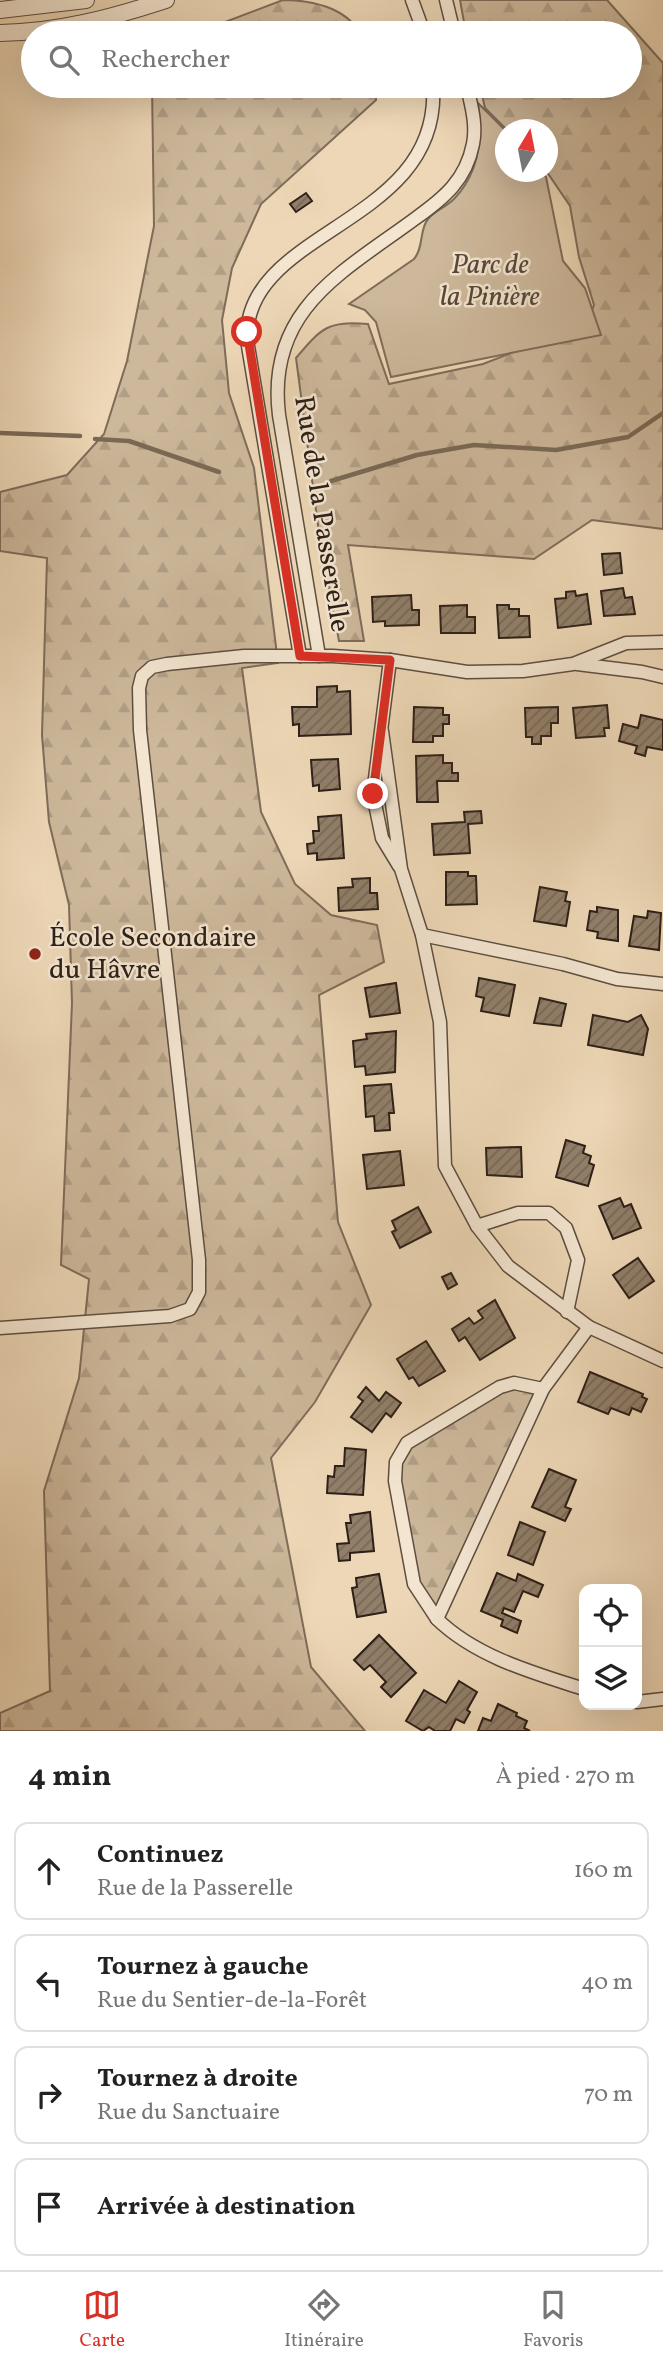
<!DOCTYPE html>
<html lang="fr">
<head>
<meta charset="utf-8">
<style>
	body { margin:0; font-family:Vollkorn,serif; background:#f6f6f6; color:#222 }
	.controls { position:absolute; right:21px; bottom:21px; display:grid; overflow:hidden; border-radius:14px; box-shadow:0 7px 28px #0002 }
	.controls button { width:63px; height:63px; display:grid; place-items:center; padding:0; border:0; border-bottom:2px solid #e0e0e0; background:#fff; color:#222; font:35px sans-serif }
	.compass { position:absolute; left:495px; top:119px; width:63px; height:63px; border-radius:50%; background:#fff; box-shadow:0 7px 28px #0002; rotate:10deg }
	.stop { position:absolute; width:21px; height:21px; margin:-16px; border:5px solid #d93025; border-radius:50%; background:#fff }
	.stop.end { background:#d93025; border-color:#fff; box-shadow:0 2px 7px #0008 }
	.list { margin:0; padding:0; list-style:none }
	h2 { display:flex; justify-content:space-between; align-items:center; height:91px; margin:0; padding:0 28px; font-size:30px }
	h2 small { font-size:23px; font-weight:400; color:#767676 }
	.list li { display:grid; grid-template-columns:46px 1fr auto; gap:21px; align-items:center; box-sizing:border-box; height:98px; margin:0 14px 14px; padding:0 14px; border:2px solid #e0e0e0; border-radius:14px }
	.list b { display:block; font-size:26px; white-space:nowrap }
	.list p { margin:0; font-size:23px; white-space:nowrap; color:#767676 }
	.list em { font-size:23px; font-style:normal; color:#767676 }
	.icon { flex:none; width:38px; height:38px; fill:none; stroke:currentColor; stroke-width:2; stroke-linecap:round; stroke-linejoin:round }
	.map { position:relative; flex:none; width:663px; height:1731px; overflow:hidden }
	.search { position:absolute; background:#fff; box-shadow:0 7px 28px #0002; left:21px; right:21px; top:21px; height:77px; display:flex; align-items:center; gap:18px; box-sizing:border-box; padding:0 24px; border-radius:38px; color:#767676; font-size:26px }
	.sheet { height:539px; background:#fff }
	nav { display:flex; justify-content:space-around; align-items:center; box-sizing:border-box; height:98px; border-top:2px solid #e0e0e0; background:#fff; font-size:19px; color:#767676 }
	nav a { display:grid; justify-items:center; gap:4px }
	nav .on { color:#d93025 }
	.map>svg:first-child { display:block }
	.forest { fill:url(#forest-firs); stroke:#7e6c5a; stroke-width:2 }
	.park { fill:#cdb89b; stroke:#7e6c5a; stroke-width:2 }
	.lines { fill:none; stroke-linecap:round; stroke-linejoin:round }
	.stream { stroke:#7a6956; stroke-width:4.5 }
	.building { fill:url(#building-hatch); stroke:#2e2018; stroke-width:2 }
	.minor-casing { stroke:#5e4e40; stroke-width:15 }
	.tertiary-casing { stroke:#5e4e40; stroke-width:18 }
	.minor { stroke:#f3e5d0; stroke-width:12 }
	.tertiary { stroke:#f3e5d0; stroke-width:16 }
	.route { stroke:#d93025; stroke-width:9 }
	.poi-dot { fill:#8f2418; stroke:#f3e5d0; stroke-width:2.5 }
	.labels { text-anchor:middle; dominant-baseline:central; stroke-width:5; stroke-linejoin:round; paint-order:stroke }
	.park-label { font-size:28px; font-style:italic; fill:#564639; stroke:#f3e5d0 }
	.street-label { font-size:28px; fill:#2e2018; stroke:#f3e5d0 }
	.poi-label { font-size:28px; fill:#2e2018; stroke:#f3e5d0; text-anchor:start }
</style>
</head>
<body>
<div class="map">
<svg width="663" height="1731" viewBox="0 0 663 1731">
	<defs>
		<pattern id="forest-firs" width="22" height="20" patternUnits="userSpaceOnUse" patternTransform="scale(1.75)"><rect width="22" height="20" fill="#cdb89b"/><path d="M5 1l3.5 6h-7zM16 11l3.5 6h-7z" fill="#b09e85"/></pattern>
		<pattern id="building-hatch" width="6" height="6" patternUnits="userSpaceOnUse" patternTransform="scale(1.75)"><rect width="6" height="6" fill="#917f6a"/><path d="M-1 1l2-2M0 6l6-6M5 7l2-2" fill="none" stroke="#776856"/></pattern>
	</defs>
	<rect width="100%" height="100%" fill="#edd7b6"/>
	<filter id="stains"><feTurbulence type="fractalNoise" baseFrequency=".00286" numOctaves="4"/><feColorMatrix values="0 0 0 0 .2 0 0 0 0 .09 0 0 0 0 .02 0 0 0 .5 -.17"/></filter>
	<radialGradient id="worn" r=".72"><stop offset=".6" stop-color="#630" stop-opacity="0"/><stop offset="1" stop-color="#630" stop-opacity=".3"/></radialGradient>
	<g class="forest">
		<path d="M283,0c28,0 62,7 77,33h-164z"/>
		<path d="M460,0h147l56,63v466l-71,-9 -58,39 -186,-14 16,96h-25l-20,-108 -23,-175c26,-31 32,-37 72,-34l21,60 94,-20 95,-37 9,-5 7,-17 -15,-48 -9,-51 -23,-34 1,-42 -42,-1 -21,-21 -5,-22h150v-53h-164z"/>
		<polygon points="152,86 376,86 376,100 261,204 232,268 222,320 229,393 254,468 278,663 242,668 261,812 295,884 331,915 377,925 384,962 319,995 338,1222 371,1305 315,1402 271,1458 311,1667 365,1731 0,1731 0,1713 50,1691 44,1491 79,1378 89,1279 61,1265 72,1003 69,905 49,822 42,735 47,558 0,551 0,492 67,475 104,434 127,361 154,226"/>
		<polygon points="500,1387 543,1389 437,1619 414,1584 395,1481 407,1443"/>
	</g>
	<path class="park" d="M478,103l27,27v42h36l5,5 17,84 22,27 16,47 -210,42 -15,-55 -11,-12 -16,-6 65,-45c10,-12 5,-29 14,-40 7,-8 18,-12 26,-20 25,-26 29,-62 24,-96z"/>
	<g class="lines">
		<g class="stream">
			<polyline points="0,433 80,436"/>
			<polyline points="95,439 129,441 219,472"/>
			<polyline points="331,481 417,455 474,445 556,450 628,437 663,413"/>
		</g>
	</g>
	<g class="building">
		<polygon points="306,193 312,201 296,212 290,204"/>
		<polygon points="620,553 622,573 604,575 602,554"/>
		<polygon points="623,588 625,598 632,597 635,614 604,616 601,591"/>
		<polygon points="575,591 576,596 587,594 591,624 558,628 555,599 566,598 566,592"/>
		<polygon points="411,595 412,610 419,610 419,625 385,626 385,621 373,622 372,597"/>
		<polygon points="467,605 467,617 475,617 475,633 441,633 440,606"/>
		<polygon points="497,605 509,605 509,609 519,609 519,616 529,616 530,637 499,638"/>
		<polygon points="337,686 337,692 350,691 351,734 299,736 299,724 293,725 292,707 317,707 317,687"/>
		<polygon points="607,705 609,728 604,728 605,736 576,738 573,708"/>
		<polygon points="414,707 443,708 443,715 449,715 449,724 443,724 443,736 433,736 433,742 413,742"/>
		<polygon points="558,707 558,723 551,723 551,736 541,736 541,744 532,744 532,737 526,737 525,708"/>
		<polygon points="641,715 663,720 663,750 647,747 645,756 635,753 637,746 619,741 623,724 638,728"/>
		<polygon points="443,755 443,763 452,763 452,773 458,773 458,781 437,781 438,802 417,802 416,756"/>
		<polygon points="338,759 340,789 319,791 319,785 313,786 311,760"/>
		<polygon points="481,811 482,823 468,824 470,853 434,855 432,824 465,822 464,812"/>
		<polygon points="341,815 344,858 317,860 317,853 308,854 307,844 314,843 313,831 319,831 318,817"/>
		<polygon points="446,872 468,872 468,876 476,876 477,904 446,905"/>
		<polygon points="370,878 370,893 377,893 378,909 339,911 338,888 353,887 352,879"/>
		<polygon points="540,887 567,892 565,901 570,902 566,926 534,921"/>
		<polygon points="597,907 618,910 618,941 597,938 598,932 587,930 590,911 597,912"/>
		<polygon points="648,911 661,913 659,950 629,946 634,916 647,918"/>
		<polygon points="479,978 515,985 509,1016 481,1011 484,998 476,996"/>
		<polygon points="396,983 400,1013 370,1017 365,988"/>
		<polygon points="540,998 566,1004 561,1026 534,1023"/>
		<polygon points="593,1015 628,1022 641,1015 648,1029 643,1055 588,1045"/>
		<polygon points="396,1031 395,1072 366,1075 365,1066 355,1067 353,1041 367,1039 366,1034"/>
		<polygon points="391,1084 394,1113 389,1113 390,1130 375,1131 374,1116 366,1117 364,1086"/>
		<polygon points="566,1140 585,1146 583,1153 591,1156 589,1163 594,1165 588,1186 556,1177"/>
		<polygon points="521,1147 522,1177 487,1175 486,1148"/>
		<polygon points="400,1151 404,1185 367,1189 363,1155"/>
		<polygon points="620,1198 624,1207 631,1204 641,1228 613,1239 599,1206"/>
		<polygon points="418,1207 431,1232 400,1248 392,1232 396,1230 392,1221"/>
		<polygon points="638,1258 654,1281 629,1298 613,1275"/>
		<polygon points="451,1273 457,1284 448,1289 442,1277"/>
		<polygon points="495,1300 515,1338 480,1360 465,1337 459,1341 452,1329 469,1318 474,1324 483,1318 478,1311"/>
		<polygon points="426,1341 445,1371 419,1386 413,1377 409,1379 397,1359"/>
		<polygon points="590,1372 643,1394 642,1397 647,1399 641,1412 632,1408 629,1415 611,1408 608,1414 578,1402"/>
		<polygon points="366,1387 379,1401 386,1392 401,1403 391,1417 386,1413 372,1432 351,1417 363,1401 358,1397"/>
		<polygon points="345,1448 366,1450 363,1495 327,1493 328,1476 334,1477 335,1466 344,1466"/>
		<polygon points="549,1469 576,1480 565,1507 571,1509 565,1521 532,1507"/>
		<polygon points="370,1512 374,1551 350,1553 350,1560 339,1561 337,1544 349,1543 346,1523 351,1523 350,1515"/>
		<polygon points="520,1522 545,1532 533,1565 508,1555"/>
		<polygon points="497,1573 516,1581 518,1574 543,1585 538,1597 523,1591 514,1612 504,1608 502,1613 521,1621 517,1633 501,1626 503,1620 481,1611"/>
		<polygon points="379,1574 386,1612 357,1617 352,1588 357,1587 356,1578"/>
		<polygon points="379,1635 416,1673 391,1697 381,1687 386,1682 370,1665 364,1670 354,1660"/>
		<polygon points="459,1681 477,1692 467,1710 470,1712 464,1723 456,1719 450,1731 435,1731 429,1727 423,1731 406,1721 424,1690 446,1703"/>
		<polygon points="498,1704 517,1713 516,1716 527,1721 524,1728 530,1731 478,1731 483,1718 491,1721"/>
	</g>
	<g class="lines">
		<g class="minor-casing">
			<g id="minor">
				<polyline points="412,0 424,33"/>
				<polyline points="446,0 454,33"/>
				<path d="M300,656l-53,-316c-4,-112 195,-114 186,-254"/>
				<path d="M319,656l-40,-241c-13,-106 64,-143 137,-197 28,-20 50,-38 57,-74 4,-20 -2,-39 -6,-58"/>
				<polyline points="390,660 373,794 382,838 399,866"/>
				<polyline points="577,664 642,672 663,677"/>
				<polyline points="382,731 401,869 422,935 440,1022 445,1166 477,1226 508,1266 589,1327 663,1361"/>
				<polyline points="422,935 563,964 617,979 663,984"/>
				<polyline points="477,1226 518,1213 549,1213 566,1228 578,1260 567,1312"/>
				<polyline points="0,1328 170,1316 190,1309 199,1292 199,1260 140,730 139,688 142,676 152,667 167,664 244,656 333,656 390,660 467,672 523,671 573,664 626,643 663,642"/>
				<polyline points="437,1619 414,1584 395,1481 396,1462 407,1443 500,1387 514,1383 543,1389"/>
				<path d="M584,1689c-50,-16 -108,-32 -147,-70l106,-230 46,-62"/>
				<polyline points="637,1702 663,1699"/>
			</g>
		</g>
		<g class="tertiary-casing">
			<g id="tertiary">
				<polyline points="0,10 86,0"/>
				<path d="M0,33c58,-1 111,-15 166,-33"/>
			</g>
		</g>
		<use href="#minor" class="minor"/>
		<use href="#tertiary" class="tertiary"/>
	</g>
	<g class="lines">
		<polyline class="route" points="247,332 300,656 390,660 373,794"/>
	</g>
	<circle class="poi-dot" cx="35" cy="954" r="7"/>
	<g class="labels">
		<g class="park-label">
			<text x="490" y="265">Parc de<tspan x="490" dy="32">la Pinière</tspan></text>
		</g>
		<g class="street-label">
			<text transform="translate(321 514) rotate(81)">Rue de la Passerelle</text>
		</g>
		<g class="poi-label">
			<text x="49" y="938">École Secondaire<tspan x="49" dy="32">du Hâvre</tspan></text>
		</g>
	</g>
	<rect width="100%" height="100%" filter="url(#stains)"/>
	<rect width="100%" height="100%" fill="url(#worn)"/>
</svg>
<div class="controls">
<button><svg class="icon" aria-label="locate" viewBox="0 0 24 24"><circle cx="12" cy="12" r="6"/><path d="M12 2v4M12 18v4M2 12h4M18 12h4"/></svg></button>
<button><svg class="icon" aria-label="layers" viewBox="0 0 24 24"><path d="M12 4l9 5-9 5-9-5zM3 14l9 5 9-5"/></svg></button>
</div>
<svg class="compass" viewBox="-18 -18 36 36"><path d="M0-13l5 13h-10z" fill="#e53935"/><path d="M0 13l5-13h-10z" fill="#767676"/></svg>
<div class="stop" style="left:247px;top:332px"></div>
<div class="stop end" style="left:373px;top:794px"></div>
<div class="search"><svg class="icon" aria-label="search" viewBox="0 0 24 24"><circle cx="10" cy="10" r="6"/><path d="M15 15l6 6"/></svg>Rechercher</div>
</div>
<section class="sheet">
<h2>4 min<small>À pied · 270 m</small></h2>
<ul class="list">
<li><svg class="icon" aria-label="ahead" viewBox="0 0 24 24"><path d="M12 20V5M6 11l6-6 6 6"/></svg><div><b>Continuez</b><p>Rue de la Passerelle</p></div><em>160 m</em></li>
<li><svg class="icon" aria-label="left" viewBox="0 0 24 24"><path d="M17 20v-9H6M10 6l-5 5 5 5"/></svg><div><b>Tournez à gauche</b><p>Rue du Sentier-de-la-Forêt</p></div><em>40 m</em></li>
<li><svg class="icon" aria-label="right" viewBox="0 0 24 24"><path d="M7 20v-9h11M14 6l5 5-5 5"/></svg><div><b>Tournez à droite</b><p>Rue du Sanctuaire</p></div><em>70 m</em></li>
<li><svg class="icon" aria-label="arrive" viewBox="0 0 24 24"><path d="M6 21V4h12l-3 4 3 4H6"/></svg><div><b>Arrivée à destination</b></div></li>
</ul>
</section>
<nav>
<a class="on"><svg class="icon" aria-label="map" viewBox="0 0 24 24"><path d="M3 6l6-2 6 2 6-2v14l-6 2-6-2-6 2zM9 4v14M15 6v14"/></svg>Carte</a>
<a><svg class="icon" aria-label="directions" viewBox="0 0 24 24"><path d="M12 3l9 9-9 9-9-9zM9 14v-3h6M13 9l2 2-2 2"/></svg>Itinéraire</a>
<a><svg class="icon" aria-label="saved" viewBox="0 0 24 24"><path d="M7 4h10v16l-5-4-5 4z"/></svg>Favoris</a>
</nav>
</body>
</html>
